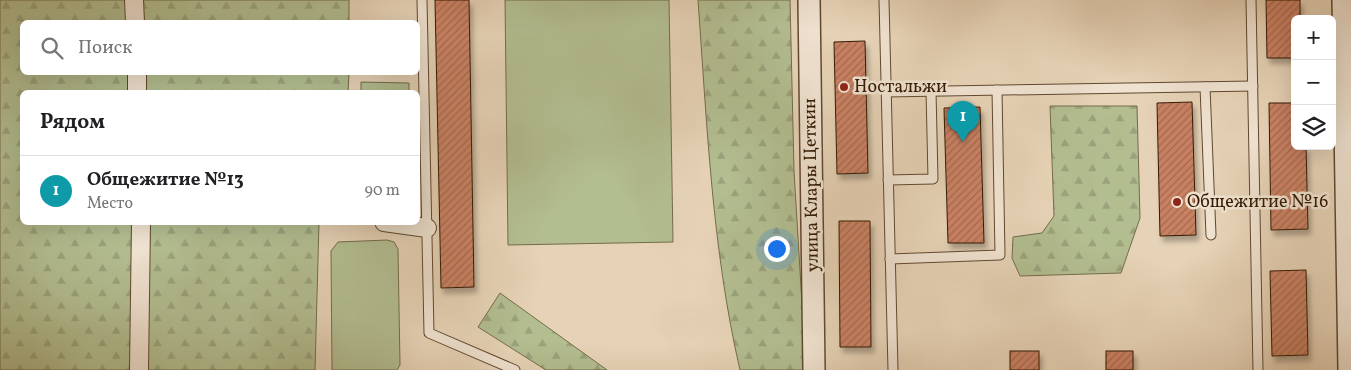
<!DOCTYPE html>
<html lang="ru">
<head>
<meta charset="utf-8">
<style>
	body { margin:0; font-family:Vollkorn,serif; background:#f6f6f6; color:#202124 }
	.controls { position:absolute; right:15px; top:15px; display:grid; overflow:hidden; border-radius:8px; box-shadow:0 5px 20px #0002 }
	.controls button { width:45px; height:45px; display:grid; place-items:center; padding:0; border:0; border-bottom:1px solid #e0e0e0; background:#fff; color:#202124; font:25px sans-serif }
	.you { position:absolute; left:776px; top:248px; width:18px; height:18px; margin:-12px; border:4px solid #fff; border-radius:50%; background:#1a73e8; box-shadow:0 0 0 8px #1a73e833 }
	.badge { display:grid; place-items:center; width:32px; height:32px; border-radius:50%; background:#db2777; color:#fff; font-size:16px; font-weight:700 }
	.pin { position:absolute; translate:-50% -41px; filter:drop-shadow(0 1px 2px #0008) }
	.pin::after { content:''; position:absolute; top:26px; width:18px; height:15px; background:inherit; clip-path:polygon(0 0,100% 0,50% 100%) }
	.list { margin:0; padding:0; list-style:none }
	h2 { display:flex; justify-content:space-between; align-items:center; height:65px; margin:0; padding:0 20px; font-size:21px }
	h2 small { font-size:16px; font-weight:400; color:#757577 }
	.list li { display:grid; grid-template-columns:32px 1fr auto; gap:15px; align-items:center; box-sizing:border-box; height:70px; padding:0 20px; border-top:1px solid #e0e0e0 }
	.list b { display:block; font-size:19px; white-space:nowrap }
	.list p { margin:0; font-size:16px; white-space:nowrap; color:#757577 }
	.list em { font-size:16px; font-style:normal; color:#757577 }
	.icon { flex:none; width:28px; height:28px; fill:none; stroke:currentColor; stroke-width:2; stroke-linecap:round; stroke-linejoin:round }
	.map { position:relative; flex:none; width:1351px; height:370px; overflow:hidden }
	.search { position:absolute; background:#fff; box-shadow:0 5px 20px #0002; left:20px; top:20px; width:400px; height:55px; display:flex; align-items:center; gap:12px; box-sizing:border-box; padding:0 18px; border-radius:8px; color:#757577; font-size:19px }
	.panel { position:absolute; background:#fff; box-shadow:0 5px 20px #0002; left:20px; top:90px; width:400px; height:135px; border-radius:8px }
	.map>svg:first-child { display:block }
	.grass { fill:#b2bd90; stroke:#746c4a }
	.forest { fill:url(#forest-firs); stroke:#746c4a }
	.building { fill:url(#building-hatch); stroke:#351a03; filter:url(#shadow) }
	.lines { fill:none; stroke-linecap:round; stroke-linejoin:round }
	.service-casing { stroke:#614830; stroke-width:11 }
	.minor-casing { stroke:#614830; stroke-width:20 }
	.tertiary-casing { stroke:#614830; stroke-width:24 }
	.service { stroke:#efe2d0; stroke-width:9 }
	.minor { stroke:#efe2d0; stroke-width:18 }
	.tertiary { stroke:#efe2d0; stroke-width:21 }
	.poi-dot { fill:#8f2418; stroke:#efe2d0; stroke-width:2 }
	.labels { text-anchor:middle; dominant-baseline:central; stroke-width:5; stroke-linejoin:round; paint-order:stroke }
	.poi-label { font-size:18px; fill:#351a03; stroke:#efe2d0; text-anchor:start }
	.street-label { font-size:18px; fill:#351a03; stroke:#efe2d0 }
</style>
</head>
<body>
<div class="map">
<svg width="1351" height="370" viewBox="0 0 1351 370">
	<defs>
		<pattern id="forest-firs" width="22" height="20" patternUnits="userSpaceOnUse" patternTransform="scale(1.25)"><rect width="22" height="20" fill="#b2bd90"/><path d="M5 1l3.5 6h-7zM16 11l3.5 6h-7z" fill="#9aa27b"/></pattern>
		<pattern id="building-hatch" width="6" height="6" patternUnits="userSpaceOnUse" patternTransform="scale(1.25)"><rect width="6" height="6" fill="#c98163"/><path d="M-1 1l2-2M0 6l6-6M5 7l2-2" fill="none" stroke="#a4694f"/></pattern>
		<filter id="shadow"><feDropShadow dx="3" dy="5.5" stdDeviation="2.5" flood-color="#0004"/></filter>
	</defs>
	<rect width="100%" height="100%" fill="#e6d2b6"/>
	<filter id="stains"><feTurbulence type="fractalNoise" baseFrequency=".004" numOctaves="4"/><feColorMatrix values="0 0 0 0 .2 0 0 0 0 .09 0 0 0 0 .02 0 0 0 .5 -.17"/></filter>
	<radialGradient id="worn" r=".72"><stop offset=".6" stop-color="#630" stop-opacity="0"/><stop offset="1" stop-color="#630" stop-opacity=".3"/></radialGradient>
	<g class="grass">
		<polygon points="505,0 669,0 673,242 508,245"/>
		<polygon points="361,82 409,83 409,92 361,92"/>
		<polygon points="387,240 394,242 398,249 400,365 397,370 332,370 331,251 338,242"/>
	</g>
	<g class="forest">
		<polygon points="0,0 349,0 349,22 22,22 22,72 349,73 348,92 22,92 22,222 319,223 315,370 0,370"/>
		<path d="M698,0h92l4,171 12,199h-66c-28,-121 -33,-246 -42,-370z"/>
		<polygon points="1050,106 1137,106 1140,218 1121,273 1020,276 1012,258 1013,237 1042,233 1054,216"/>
		<polygon points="500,293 607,370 546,370 478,327"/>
	</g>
	<g class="building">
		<polygon points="435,0 469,0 474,287 441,288"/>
		<polygon points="1266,0 1300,0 1300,19 1295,19 1295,58 1267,58"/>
		<polygon points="865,41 868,173 837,174 834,42"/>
		<polygon points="1192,102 1196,235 1160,236 1157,103"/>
		<polygon points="1269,103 1295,103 1295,146 1306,146 1308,229 1271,230"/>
		<polygon points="980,107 984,243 948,243 944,108"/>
		<polygon points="839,221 870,221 871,347 840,347"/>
		<polygon points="1306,270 1308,355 1272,356 1270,271"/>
		<rect x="1010" y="351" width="29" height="19"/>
		<rect x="1106" y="351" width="27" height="19"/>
	</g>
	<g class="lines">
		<g class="service-casing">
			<g id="service">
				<polyline points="422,0 429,333 515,370"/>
				<polyline points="884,0 893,370"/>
				<polyline points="1251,0 1258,370"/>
				<polyline points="1205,87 1211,235"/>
				<polyline points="886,92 1253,86"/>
				<polyline points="888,180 933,179 931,91"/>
				<polyline points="890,259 1000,255 997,90"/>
			</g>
		</g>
		<g class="minor-casing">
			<g id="minor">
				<polyline points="134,0 135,22"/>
				<polyline points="137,72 137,92"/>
				<polyline points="384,222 427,228"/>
				<polyline points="139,370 141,222"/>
			</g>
		</g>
		<g class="tertiary-casing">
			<g id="tertiary">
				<polyline points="809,0 814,370"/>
				<polyline points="1343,0 1349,370"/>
			</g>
		</g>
		<use href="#service" class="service"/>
		<use href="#minor" class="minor"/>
		<use href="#tertiary" class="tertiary"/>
	</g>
	<g class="poi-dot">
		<circle cx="844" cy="87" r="5"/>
		<circle cx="1177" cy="202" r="5"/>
	</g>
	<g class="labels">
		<g class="poi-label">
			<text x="854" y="87">Ностальжи</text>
			<text x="1187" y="202">Общежитие №16</text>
		</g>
		<g class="street-label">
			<text transform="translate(812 185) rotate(-91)">улица Клары Цеткин</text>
		</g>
	</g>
	<rect width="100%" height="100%" filter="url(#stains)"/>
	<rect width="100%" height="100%" fill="url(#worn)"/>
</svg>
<div class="controls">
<button>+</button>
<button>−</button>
<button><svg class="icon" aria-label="layers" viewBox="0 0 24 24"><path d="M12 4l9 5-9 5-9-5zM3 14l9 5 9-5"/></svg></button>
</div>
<div class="you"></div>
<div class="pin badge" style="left:963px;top:142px;background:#0f9aa8">1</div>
<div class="search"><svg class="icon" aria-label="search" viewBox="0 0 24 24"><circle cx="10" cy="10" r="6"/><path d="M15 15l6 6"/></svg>Поиск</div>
<section class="panel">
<h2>Рядом<small></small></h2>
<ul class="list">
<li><span class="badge" style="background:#0f9aa8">1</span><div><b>Общежитие №13</b><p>Место</p></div><em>90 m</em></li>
</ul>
</section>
</div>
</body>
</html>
